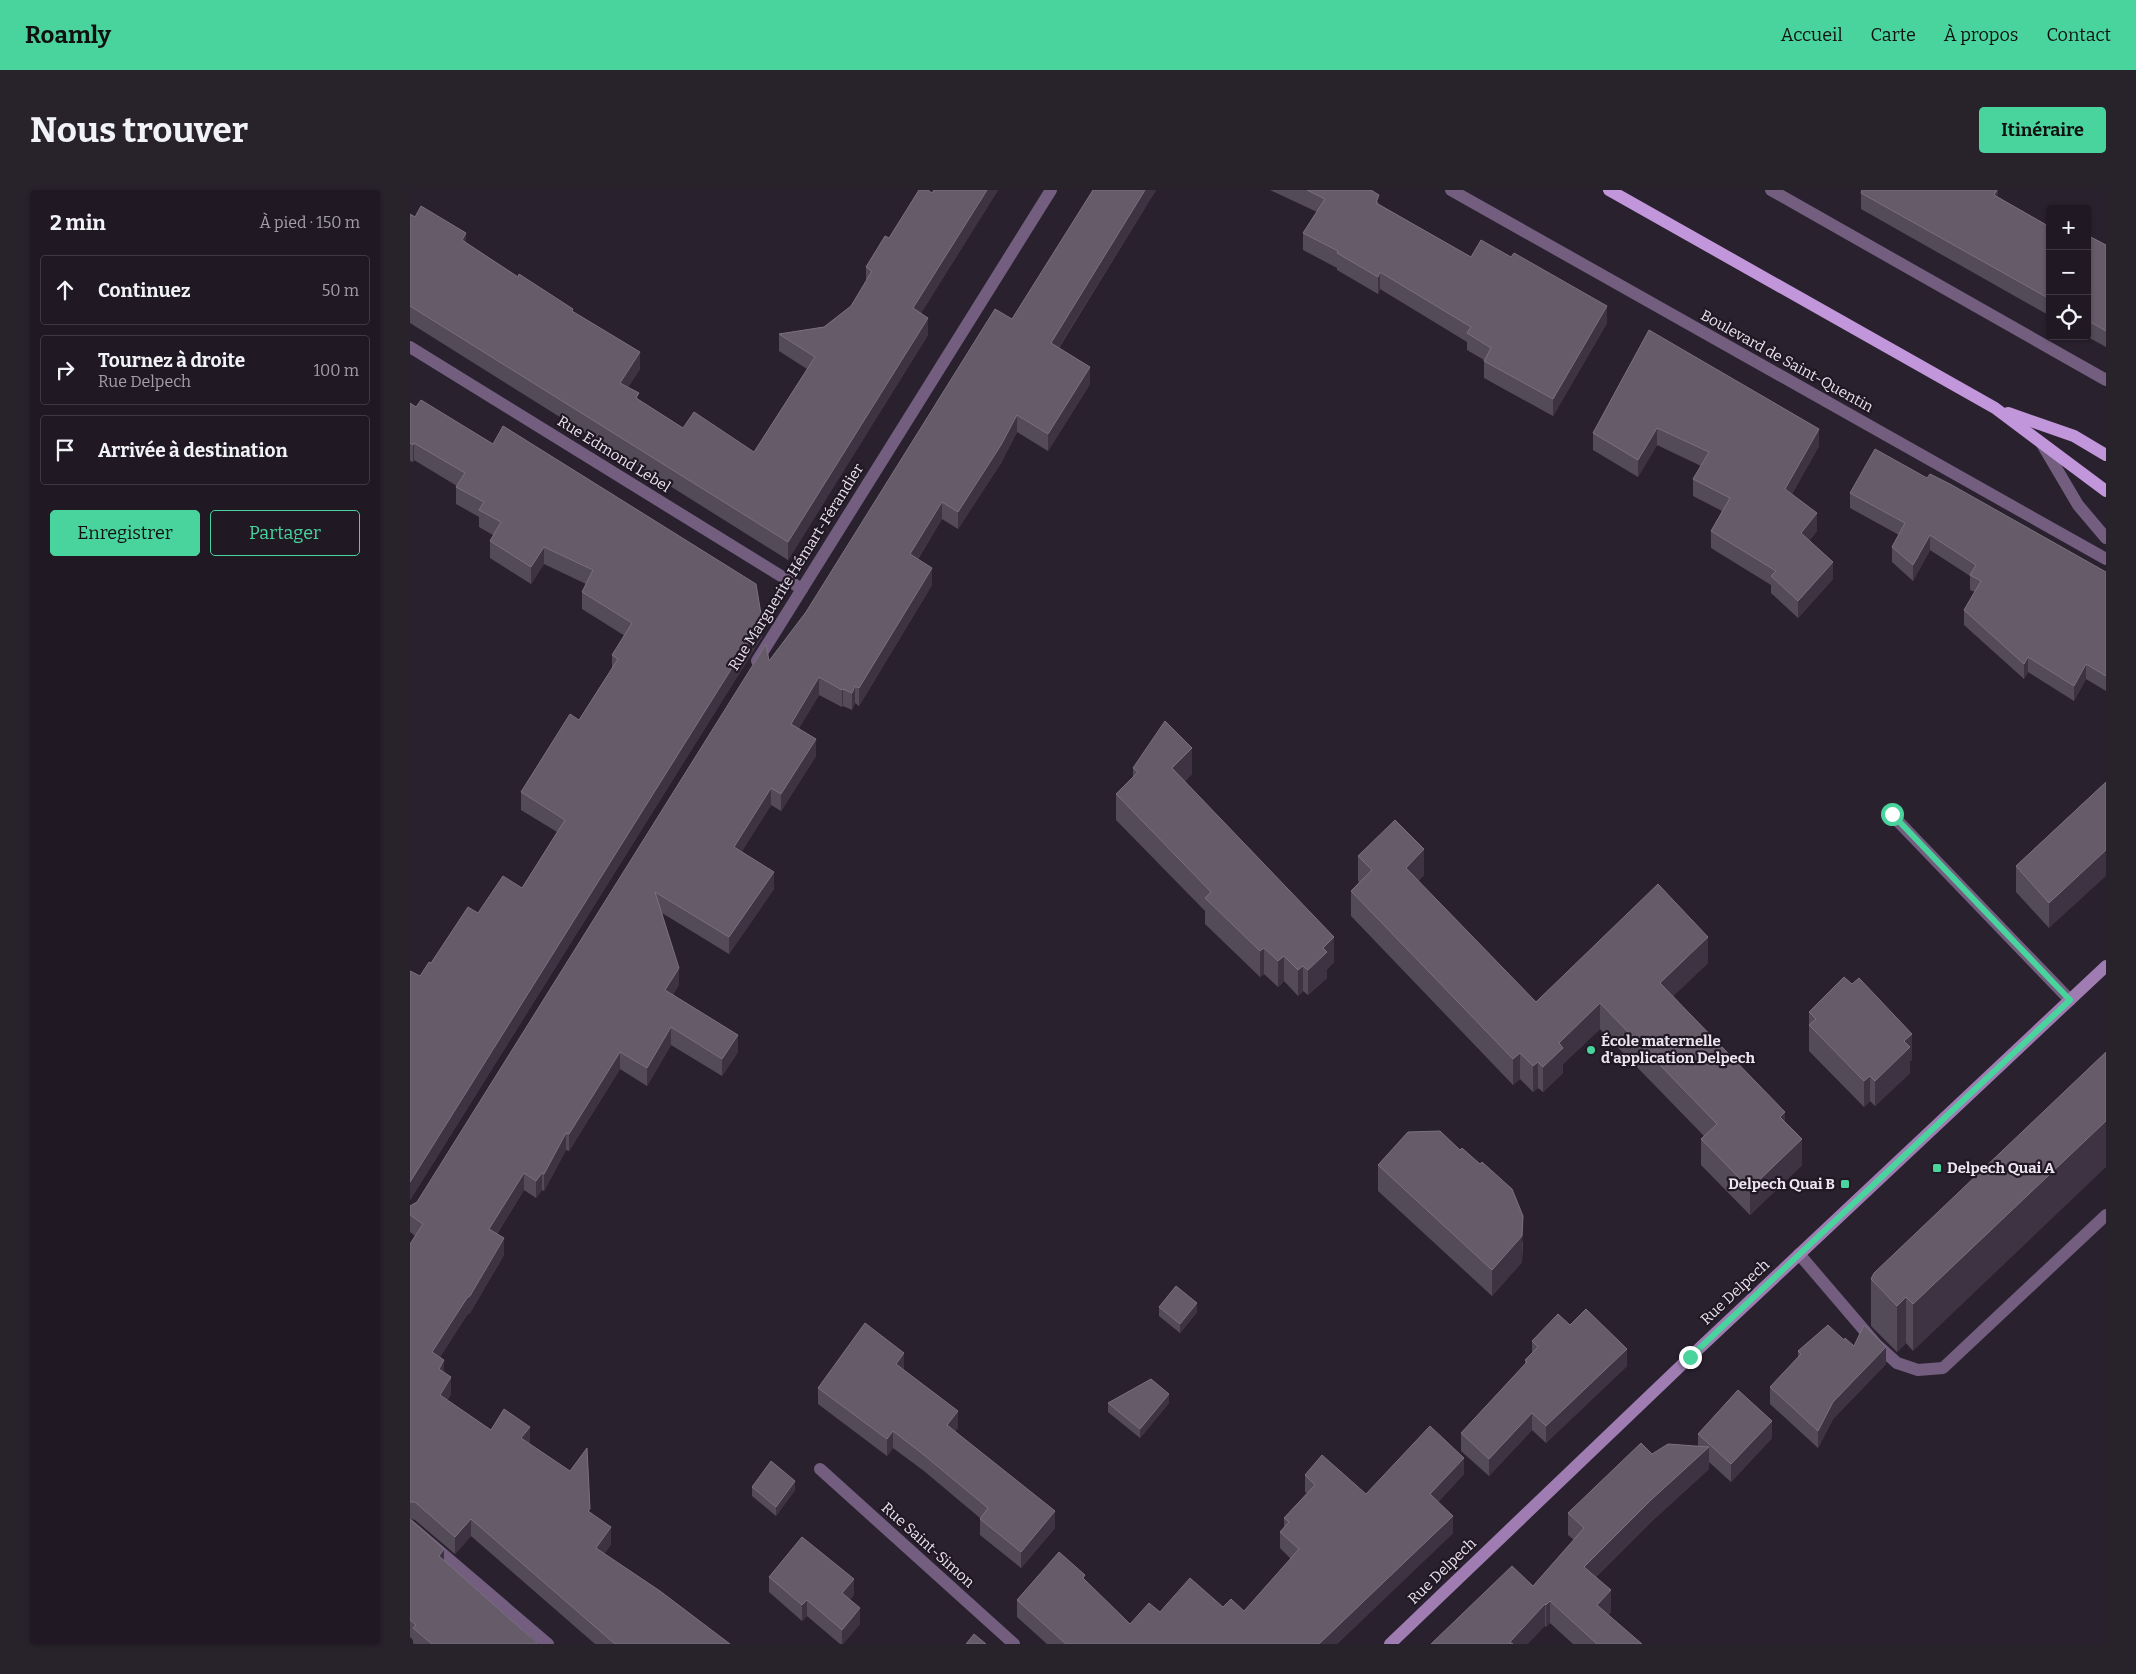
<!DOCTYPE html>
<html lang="fr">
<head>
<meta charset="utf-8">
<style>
	body { margin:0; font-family:Bitter,serif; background:#28222b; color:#f1f3f6 }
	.controls { position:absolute; right:15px; top:15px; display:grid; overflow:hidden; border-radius:5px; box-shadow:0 1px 4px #0004 }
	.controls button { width:45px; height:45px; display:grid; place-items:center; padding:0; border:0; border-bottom:1px solid #3d3841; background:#201923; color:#f1f3f6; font:25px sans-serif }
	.stop { position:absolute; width:15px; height:15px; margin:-11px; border:4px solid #49d49d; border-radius:50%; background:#fff }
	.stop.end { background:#49d49d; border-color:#fff; box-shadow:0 1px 5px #0008 }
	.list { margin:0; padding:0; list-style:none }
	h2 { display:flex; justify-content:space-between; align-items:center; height:65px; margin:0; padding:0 20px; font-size:21px }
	h2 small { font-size:16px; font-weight:400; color:#a2a0a6 }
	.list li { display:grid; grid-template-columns:32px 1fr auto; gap:15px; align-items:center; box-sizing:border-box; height:70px; margin:0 10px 10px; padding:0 10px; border:1px solid #3d3841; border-radius:5px }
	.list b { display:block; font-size:19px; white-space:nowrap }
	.list p { margin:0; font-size:16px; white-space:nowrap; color:#a2a0a6 }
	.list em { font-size:16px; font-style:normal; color:#a2a0a6 }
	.actions { display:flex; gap:10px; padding:15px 20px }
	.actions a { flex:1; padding:11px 0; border:1px solid #49d49d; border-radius:5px; text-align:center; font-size:18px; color:#49d49d }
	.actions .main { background:#49d49d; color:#111 }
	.icon { flex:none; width:28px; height:28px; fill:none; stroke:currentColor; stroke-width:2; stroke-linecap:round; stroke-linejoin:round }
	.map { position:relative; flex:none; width:1696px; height:1454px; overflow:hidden; border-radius:5px }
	header { display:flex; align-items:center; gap:30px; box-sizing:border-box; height:70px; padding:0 25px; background:#49d49d; color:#111 }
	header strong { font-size:24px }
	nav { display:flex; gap:28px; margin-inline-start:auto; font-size:18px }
	.intro { display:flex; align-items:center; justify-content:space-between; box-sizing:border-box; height:120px; padding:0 30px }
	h1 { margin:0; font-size:35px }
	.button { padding:12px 22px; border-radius:5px; background:#49d49d; color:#111; font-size:18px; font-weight:700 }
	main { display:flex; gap:30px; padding:0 30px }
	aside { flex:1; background:#201923; border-radius:5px; box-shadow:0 1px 4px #0004 }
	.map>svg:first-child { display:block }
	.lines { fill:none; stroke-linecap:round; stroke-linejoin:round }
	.lane { stroke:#735e7f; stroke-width:12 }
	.street { stroke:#735e7f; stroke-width:12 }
	.secondary { stroke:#9f7db2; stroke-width:12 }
	.primary { stroke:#c196da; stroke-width:12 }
	.wall { fill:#544b59 }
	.shaded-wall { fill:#3d3342 }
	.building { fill:#655b69; stroke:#7a717e }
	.route { stroke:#49d49d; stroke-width:6 }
	.poi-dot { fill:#49d49d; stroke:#211825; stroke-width:2 }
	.labels { text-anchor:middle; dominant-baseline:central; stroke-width:4.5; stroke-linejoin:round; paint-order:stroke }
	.street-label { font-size:15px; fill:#ebe5ef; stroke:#211825 }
	.poi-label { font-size:15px; font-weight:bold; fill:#ebe5ef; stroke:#211825; text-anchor:start }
</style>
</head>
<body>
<header>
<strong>Roamly</strong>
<nav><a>Accueil</a><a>Carte</a><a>À propos</a><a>Contact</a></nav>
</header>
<div class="intro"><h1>Nous trouver</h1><a class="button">Itinéraire</a></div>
<main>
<aside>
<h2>2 min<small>À pied · 150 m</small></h2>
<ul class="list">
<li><svg class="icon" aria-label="ahead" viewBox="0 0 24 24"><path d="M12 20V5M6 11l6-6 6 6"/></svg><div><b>Continuez</b></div><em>50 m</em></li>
<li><svg class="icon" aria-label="right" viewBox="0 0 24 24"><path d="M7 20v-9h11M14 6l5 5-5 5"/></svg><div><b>Tournez à droite</b><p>Rue Delpech</p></div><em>100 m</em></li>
<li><svg class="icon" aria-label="arrive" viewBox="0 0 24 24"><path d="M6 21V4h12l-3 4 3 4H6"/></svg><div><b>Arrivée à destination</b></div></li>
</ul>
<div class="actions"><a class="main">Enregistrer</a><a>Partager</a></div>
</aside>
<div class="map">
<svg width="1696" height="1454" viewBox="0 0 1696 1454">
	<rect width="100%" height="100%" fill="#2a212f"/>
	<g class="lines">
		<g class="lane">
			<polyline points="1482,625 1660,810"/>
			<polyline points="1389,1064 1466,1154 1487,1173 1508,1180 1533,1178 1696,1025"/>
		</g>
		<g class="street">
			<polyline points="1041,0 1696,369"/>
			<polyline points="1361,0 1696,190"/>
			<polyline points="0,157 392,399"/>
			<polyline points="1632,254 1668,315 1696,348"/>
			<polyline points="347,471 641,0"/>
			<polyline points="410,1279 604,1454"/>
			<polyline points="0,1336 138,1454"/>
		</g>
		<polyline class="secondary" points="980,1454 1280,1167 1696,776"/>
		<g class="primary">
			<polyline points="1199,0 1585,218 1696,301"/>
			<polyline points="1598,223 1664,246 1696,265"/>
		</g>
	</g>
	<g class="wall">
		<polygon points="524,0 588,0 511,123 518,145 378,370 0,133 0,24 56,53 163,122 230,179 218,197 229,210 273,238 344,262 397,179 369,161 369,144 414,137 441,116 456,91 456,77 479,48"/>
		<polygon points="683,0 746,0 649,158 680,194 638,261 607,242 591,273 548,339 532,329 508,369 522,395 449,516 445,513 442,520 433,516 432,517 409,505 389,538 406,566 371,621 361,615 332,661 364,699 319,764 252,723 269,795 263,804 328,862 312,886 261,855 237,896 210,879 159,961 156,960 134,1001 132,1000 126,1008 114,1000 87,1044 94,1065 60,1123 57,1125 30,1167 41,1204 37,1211 81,1240 120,1254 180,1323 201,1354 194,1364 320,1454 185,1454 61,1346 45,1364 5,1330 0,1329 0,1054 5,1046 0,1042 0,1016 7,1012 359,471 396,422 602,129"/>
		<polygon points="860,0 961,0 969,14 1061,67 1197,133 1143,226 1074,188 1074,170 1057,160 1057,152 970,99 968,104 927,80 927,78 893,60 893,43 907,22"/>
		<polygon points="1588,0 1588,7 1640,37 1640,126 1451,19 1451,3"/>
		<polygon points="1677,45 1696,55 1696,157 1676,146 1677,146"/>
		<polygon points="1239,140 1409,256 1382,304 1407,341 1399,351 1423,389 1388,428 1361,403 1361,395 1301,358 1301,341 1312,321 1283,306 1283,289 1291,276 1247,255 1228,287 1183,260 1183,243"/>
		<polygon points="0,213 352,447 0,1010 0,781 10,786 68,723 112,698 147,642 111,620 111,602 169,530 202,478 202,465 215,446 172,419 172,402 176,394 134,374 121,394 80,368 80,351 83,345 69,337 69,327 46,314 46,297 47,296 4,270 3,272 0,271"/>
		<polygon points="1517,288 1696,382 1696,501 1676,489 1664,511 1618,482 1614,489 1554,435 1554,420 1565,402 1560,400 1560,386 1520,360 1503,391 1482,372 1482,357 1489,345 1440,318 1440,303"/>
		<polygon points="723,578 782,584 775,591 924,772 917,779 917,788 898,805 893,801 888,806 874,791 868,797 854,784 850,787 795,734 795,721 706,630 706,604 723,587"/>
		<polygon points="1696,592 1639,738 1606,702 1606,676"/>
		<polygon points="948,666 1014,685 1008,691 1126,812 1298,773 1263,806 1375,932 1392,975 1340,1025 1291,975 1291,949 1294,946 1190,839 1153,874 1153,883 1133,902 1128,898 1123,902 1110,889 1103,895 941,726 941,701 949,692 948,691"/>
		<polygon points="1399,822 1502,870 1500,871 1500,883 1465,916 1460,911 1454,917 1399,861"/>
		<polygon points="1696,862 1503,1161 1496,1153 1487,1162 1461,1136 1461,1089"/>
		<polygon points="968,975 1113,1052 1112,1072 1082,1106 968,1001"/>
		<polygon points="749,1117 787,1122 770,1143 749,1126"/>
		<polygon points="1160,1135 1217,1176 1136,1253 1122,1240 1079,1286 1051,1261 1051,1243 1115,1174 1115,1170 1122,1163 1122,1151"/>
		<polygon points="1434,1150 1476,1174 1423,1229 1408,1258 1360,1214 1360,1197 1388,1167 1388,1161"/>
		<polygon points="494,1180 548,1238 545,1241 645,1338 611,1378 570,1345 570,1328 514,1281 483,1258 477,1266 408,1214 408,1198"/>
		<polygon points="698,1213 759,1213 730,1248 698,1222"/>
		<polygon points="1288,1244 1362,1248 1321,1292 1299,1272 1299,1279 1241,1332 1186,1387 1201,1422 1198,1425 1232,1454 1163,1454 1140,1433 1136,1437 1135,1436 1123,1396 1164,1350 1158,1345 1158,1323 1242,1264 1288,1256"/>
		<polygon points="1054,1284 1028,1312 1043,1343 927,1454 637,1454 607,1427 607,1410 675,1390 720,1434 750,1422 813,1417 834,1421 881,1369 870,1358 870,1342 874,1337 874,1328 897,1303 895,1302 895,1285 956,1304"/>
		<polygon points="342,1297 385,1300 366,1326 342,1306"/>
		<polygon points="0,1329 34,1371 128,1454 3,1454 3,1450 0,1447"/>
		<polygon points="359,1387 444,1405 439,1410 450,1434 433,1454 430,1454 397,1426 392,1431 359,1402"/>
	</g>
	<g class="shaded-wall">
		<polygon points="577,0 588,0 503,136 503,118"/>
		<polygon points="735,0 746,0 641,170 641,153"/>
		<polygon points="1587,0 1588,0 1588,15 1584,5"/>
		<polygon points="56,43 56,60 52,50"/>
		<polygon points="970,82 970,99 968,104 968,87"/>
		<polygon points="1197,116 1197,133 1143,226 1143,209"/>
		<polygon points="518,128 518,145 378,370 378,352"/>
		<polygon points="230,162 230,179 210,210 210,193"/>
		<polygon points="680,177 680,194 638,261 638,244"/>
		<polygon points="607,225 607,242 591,273 548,339 548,322"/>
		<polygon points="1247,238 1247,255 1228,287 1228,270"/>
		<polygon points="1409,239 1409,256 1375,316 1375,299"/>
		<polygon points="4,253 4,270 3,272 3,255"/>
		<polygon points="532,312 532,329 500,381 500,364"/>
		<polygon points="1407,323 1407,341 1391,361 1391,343"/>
		<polygon points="1520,345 1520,360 1503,391 1503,375"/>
		<polygon points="134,357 134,374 121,394 121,377"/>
		<polygon points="1423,372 1423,389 1388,428 1388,411"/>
		<polygon points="522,378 522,395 449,516 449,498"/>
		<polygon points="352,430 352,447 0,1010 0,992"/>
		<polygon points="1618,467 1618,482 1614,489 1614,474"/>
		<polygon points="1676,474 1676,489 1664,511 1664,496"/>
		<polygon points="409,487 409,505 381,551 381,534"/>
		<polygon points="445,496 445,513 442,520 442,503"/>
		<polygon points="433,499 433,516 432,517 432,500"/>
		<polygon points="406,549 406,566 371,621 371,604"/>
		<polygon points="782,558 782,584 762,604 762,578"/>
		<polygon points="361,598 361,615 324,674 324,657"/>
		<polygon points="1014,659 1014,685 996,703 996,678"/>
		<polygon points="1696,660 1696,686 1639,738 1639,713"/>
		<polygon points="364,682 364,699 319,764 319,747"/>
		<polygon points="924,747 924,772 917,779 917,788 898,805 898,780 913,758"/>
		<polygon points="1298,747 1298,773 1250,819 1250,793"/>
		<polygon points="854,758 854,784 850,787 850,761"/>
		<polygon points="874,766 874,791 868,797 868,771"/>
		<polygon points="893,776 893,801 888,806 888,780"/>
		<polygon points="269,778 269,795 255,817 255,800"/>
		<polygon points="1190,813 1190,839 1153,874 1153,883 1133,902 1133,877 1149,853"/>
		<polygon points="261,837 261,855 237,896 237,878"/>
		<polygon points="1502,844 1502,870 1500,871 1500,883 1465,916 1465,891 1494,851"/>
		<polygon points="328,845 328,862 312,886 312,869"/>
		<polygon points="210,862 210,879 159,961 159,944"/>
		<polygon points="1110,863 1110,889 1103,895 1103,869"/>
		<polygon points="1128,872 1128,898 1123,902 1123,876"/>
		<polygon points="1460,886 1460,911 1454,917 1454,891"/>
		<polygon points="1375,922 1375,948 1370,927"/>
		<polygon points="1696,931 1696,977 1503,1161 1503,1114"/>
		<polygon points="156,943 156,960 134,1001 134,984"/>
		<polygon points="1392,949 1392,975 1340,1025 1340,999"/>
		<polygon points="114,983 114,1000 79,1056 79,1039"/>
		<polygon points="132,983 132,1000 126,1008 126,991"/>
		<polygon points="1113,1026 1112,1072 1082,1106 1082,1080"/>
		<polygon points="94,1048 94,1065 60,1123 57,1125 22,1179 22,1162"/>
		<polygon points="1496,1107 1496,1153 1487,1162 1487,1116"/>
		<polygon points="787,1113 787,1122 770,1143 770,1134"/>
		<polygon points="1476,1157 1476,1174 1423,1229 1408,1258 1408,1241 1423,1212"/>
		<polygon points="1217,1159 1217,1176 1136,1253 1136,1236"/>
		<polygon points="494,1163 494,1180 486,1174"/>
		<polygon points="34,1170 34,1187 29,1179"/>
		<polygon points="41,1187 41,1204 30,1223 30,1205"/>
		<polygon points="759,1204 759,1213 730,1248 730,1239"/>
		<polygon points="548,1221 548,1238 537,1252 537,1235"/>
		<polygon points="1122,1223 1122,1240 1079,1286 1079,1269"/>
		<polygon points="1362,1231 1362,1248 1321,1292 1321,1274"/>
		<polygon points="120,1237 120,1254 111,1248"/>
		<polygon points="483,1241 483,1258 477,1266 477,1249"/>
		<polygon points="1299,1257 1299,1279 1241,1332 1174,1399 1174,1377 1241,1310"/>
		<polygon points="1054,1268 1054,1284 1020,1321 1020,1304"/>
		<polygon points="385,1291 385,1300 366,1326 366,1317"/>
		<polygon points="645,1321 645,1338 611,1378 611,1362"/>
		<polygon points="1043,1326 1043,1343 927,1454 909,1454"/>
		<polygon points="61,1329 61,1346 45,1364 45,1347"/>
		<polygon points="201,1337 201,1354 186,1375 186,1358"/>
		<polygon points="34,1359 34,1376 29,1366"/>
		<polygon points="444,1389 444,1405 432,1419 432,1403"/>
		<polygon points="1201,1400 1201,1422 1187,1437 1187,1415"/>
		<polygon points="397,1410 397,1426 392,1431 392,1415"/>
		<polygon points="1140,1411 1140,1433 1136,1437 1136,1415"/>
		<polygon points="1135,1414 1135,1436 1118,1454 1100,1454 1100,1452"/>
		<polygon points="450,1418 450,1434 433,1454 432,1454 432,1440"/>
	</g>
	<g class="building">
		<polygon points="509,0 518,0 522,3 524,0 577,0 503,118 518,128 378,352 0,116 0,24 5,27 11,16 56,43 52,50 108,87 109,84 163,119 162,121 230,162 210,193 229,203 226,208 273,238 284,222 344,262 405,167 369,144 414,137 441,116 462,81 456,77 475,46 479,48"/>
		<polygon points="683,0 735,0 641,153 680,177 638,244 607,225 591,255 548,322 532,312 500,364 522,378 449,498 445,496 442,503 433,499 432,500 409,487 381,534 406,549 371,604 361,598 324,657 364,682 319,747 245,702 269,778 255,800 328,845 312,869 261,837 237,878 210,862 159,944 156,943 134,984 132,983 126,991 114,983 79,1039 94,1048 60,1106 57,1108 22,1162 34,1170 29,1179 41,1187 30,1205 81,1240 94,1219 120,1237 111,1248 160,1281 177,1258 180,1319 178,1321 201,1337 186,1358 250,1401 320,1454 205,1454 61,1329 45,1347 5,1312 0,1312 0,1054 13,1034 0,1025 0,1016 7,1012 356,454 359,471 396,422 585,119 602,129"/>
		<polygon points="897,0 961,0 969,5 966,13 1061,67 1071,50 1101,67 1104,63 1197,116 1143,209 1074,171 1081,158 1057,143 1061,137 970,82 968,87 927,63 928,61 893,43 915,9"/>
		<polygon points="1452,0 1587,0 1584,5 1640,37 1640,109 1451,3"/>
		<polygon points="1677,45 1696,55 1696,141 1677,130"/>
		<polygon points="1239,140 1409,239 1375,299 1407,323 1391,343 1423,372 1388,411 1361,386 1366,381 1301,341 1320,308 1283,289 1299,262 1247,238 1228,270 1183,243"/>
		<polygon points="11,210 83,254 93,236 346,394 352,430 0,992 0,781 10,786 19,772 21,773 58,717 68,723 93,686 112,698 155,630 111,602 160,524 169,530 208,469 202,465 222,433 172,402 183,380 134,357 121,377 80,351 91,332 69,320 74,312 46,297 55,283 4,253 3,255 0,253 0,213 6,217"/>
		<polygon points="1465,259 1517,288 1520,284 1540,294 1696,382 1696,486 1676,474 1664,496 1618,467 1614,474 1554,420 1571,391 1560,385 1566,375 1520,345 1503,375 1482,357 1495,333 1440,303"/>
		<polygon points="755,531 782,558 762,578 924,747 913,758 917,762 898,780 893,776 888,780 874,766 868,771 854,758 850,761 795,708 801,702 706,604 728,582 723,578"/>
		<polygon points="1696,592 1696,660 1639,713 1606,676"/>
		<polygon points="985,630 1014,659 996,678 1126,812 1248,694 1298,747 1250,793 1375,922 1370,927 1392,949 1340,999 1291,949 1307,934 1190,813 1149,853 1153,858 1133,877 1128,872 1123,876 1110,863 1103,869 941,701 962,680 948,666"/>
		<polygon points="1434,787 1442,794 1449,788 1502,844 1494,851 1500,857 1465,891 1460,886 1454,891 1399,835 1406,829 1399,822"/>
		<polygon points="1696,862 1696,931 1503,1114 1496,1107 1487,1116 1461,1089 1464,1083"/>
		<polygon points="1030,941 1050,960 1052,958 1070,974 1072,972 1102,999 1113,1026 1112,1046 1082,1080 968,975 998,942"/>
		<polygon points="766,1096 787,1113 770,1134 749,1117"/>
		<polygon points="1176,1119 1217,1159 1136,1236 1122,1223 1079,1269 1051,1243 1117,1172 1115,1170 1128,1157 1122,1151 1148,1124 1160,1135"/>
		<polygon points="455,1133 494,1163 486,1174 548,1221 537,1235 645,1321 611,1362 570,1329 578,1318 514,1265 483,1241 477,1249 408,1198"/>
		<polygon points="1418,1135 1434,1150 1435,1148 1444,1156 1454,1135 1476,1157 1423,1212 1408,1241 1360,1197 1391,1164 1388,1161"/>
		<polygon points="741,1189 759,1204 730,1239 698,1213"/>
		<polygon points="1328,1200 1362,1231 1321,1274 1288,1244"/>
		<polygon points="1020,1236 1054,1268 1020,1304 1043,1326 909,1454 656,1454 607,1410 649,1362 675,1385 673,1388 720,1434 739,1413 750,1422 780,1388 813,1417 821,1409 834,1421 889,1359 870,1342 879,1332 874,1328 905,1295 895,1285 912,1265 956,1304"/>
		<polygon points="1231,1253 1242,1264 1258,1254 1299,1257 1241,1310 1174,1377 1201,1400 1187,1415 1232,1454 1187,1454 1140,1411 1136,1415 1135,1414 1100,1452 1103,1454 1021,1454 1102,1376 1123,1396 1174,1338 1158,1323"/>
		<polygon points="361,1271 385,1291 366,1317 342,1297"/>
		<polygon points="0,1329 34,1359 29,1366 128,1454 22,1454 3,1438 6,1435 0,1430"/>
		<polygon points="392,1347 444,1389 432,1403 450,1418 432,1440 397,1410 392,1415 359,1387"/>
		<polygon points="564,1444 576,1454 556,1454"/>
	</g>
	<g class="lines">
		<polyline class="route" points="1280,1167 1660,810 1482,624"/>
	</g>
	<g class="poi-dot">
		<circle cx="1181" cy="860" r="5"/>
		<rect x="1522" y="973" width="10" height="10" rx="2.5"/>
		<rect x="1430" y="989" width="10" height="10" rx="2.5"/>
	</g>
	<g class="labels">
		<g class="street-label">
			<text transform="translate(1377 171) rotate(29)">Boulevard de Saint-Quentin</text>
			<text transform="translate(204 264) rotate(32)">Rue Edmond Lebel</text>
			<text transform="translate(386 377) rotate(-58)">Rue Marguerite Hémart-Férandier</text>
			<text transform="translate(1325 1102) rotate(-43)">Rue Delpech</text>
			<text transform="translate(518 1355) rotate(42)">Rue Saint-Simon</text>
			<text transform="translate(1032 1381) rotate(-44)">Rue Delpech</text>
		</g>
		<g class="poi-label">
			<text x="1191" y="851">École maternelle<tspan x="1191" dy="17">d'application Delpech</tspan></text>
			<text x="1537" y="978">Delpech Quai A</text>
			<text x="1425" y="994" text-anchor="end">Delpech Quai B</text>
		</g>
	</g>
</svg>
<div class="controls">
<button>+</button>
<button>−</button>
<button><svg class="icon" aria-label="locate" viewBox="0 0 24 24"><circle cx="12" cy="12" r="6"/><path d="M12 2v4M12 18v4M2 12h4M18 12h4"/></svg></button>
</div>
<div class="stop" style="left:1482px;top:624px"></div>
<div class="stop end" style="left:1280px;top:1167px"></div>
</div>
</main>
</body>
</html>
